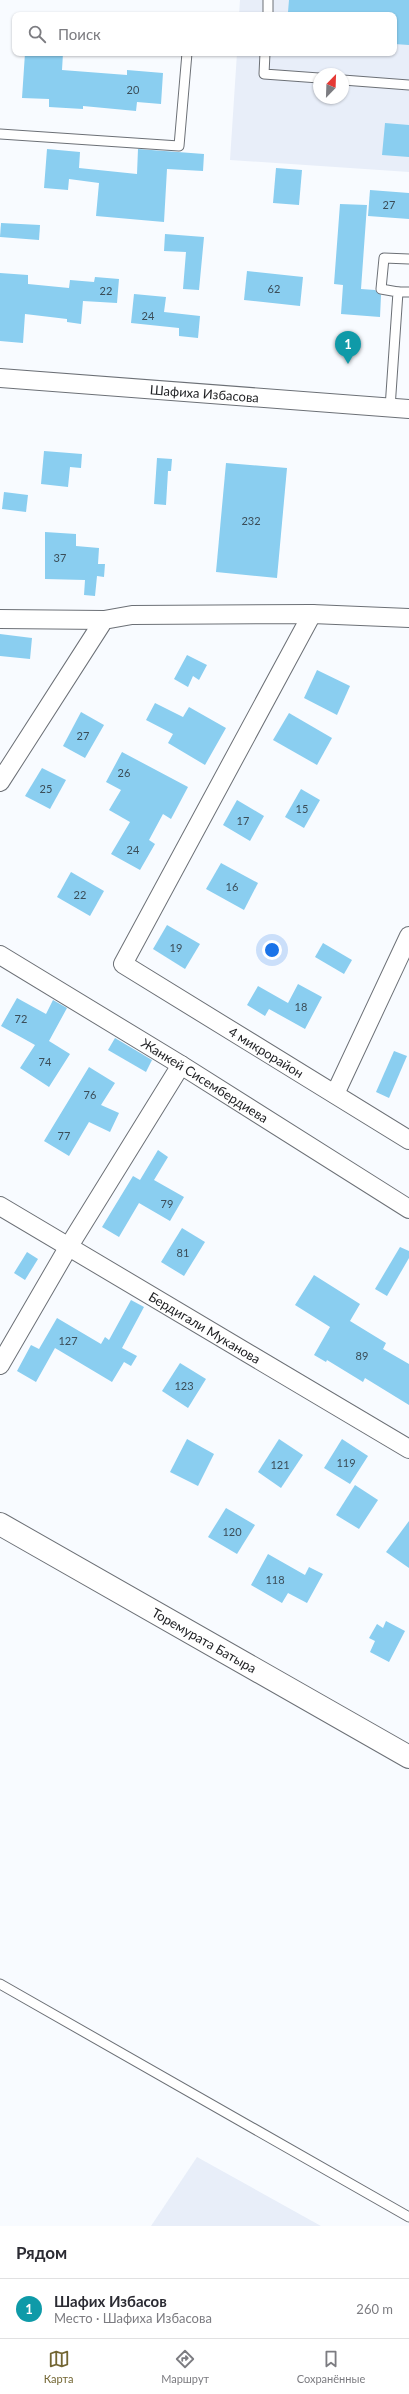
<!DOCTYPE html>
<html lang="ru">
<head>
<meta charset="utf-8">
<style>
	body { margin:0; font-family:Lato,sans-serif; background:#f7f7f7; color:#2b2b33 }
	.compass { position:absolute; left:313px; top:68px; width:36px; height:36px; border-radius:50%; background:#fff; box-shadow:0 1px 3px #0004; rotate:23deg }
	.you { position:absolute; left:272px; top:950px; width:14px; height:14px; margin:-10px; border:3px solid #fff; border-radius:50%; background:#1a73e8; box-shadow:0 0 0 6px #1a73e833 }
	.badge { display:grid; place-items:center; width:26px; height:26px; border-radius:50%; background:#736633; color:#fff; font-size:13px; font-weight:700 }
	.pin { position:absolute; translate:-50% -33px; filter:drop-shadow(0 1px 2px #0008) }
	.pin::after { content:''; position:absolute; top:21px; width:14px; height:12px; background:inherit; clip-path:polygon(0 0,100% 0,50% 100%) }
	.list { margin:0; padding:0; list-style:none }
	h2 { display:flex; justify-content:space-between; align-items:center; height:52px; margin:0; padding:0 16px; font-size:17px }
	h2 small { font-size:13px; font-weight:400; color:#7c7c81 }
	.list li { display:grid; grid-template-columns:26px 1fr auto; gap:12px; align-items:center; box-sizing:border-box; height:60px; padding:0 16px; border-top:1px solid #e1e1e2 }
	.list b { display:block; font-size:15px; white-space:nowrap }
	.list p { margin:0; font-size:13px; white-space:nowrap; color:#7c7c81 }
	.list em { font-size:13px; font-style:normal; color:#7c7c81 }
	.icon { flex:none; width:22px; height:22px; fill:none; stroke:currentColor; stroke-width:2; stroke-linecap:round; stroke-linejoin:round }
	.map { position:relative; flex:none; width:409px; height:2226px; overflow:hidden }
	.search { position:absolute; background:#fff; box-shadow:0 1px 3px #0004; left:12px; right:12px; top:12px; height:44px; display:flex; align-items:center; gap:10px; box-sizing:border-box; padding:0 14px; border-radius:8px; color:#7c7c81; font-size:15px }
	.sheet { height:112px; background:#fff }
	nav { display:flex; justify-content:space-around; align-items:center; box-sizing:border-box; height:56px; border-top:1px solid #e1e1e2; background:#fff; font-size:11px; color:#7c7c81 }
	nav a { display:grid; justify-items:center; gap:2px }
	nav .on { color:#736633 }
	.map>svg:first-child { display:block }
	.built { fill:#e8eef9; fill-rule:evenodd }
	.building { fill:#8acef0 }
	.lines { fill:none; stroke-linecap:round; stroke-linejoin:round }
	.lane-casing { stroke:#6c7076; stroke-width:11 }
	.street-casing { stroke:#6c7076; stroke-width:20 }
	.secondary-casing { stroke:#6c7076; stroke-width:24 }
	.lane { stroke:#fff; stroke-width:9 }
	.street { stroke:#fff; stroke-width:18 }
	.secondary { stroke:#fff; stroke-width:22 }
	.labels { text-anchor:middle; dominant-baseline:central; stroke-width:3; stroke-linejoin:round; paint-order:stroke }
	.number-label { font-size:11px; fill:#3b4d58 }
	.street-label { font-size:13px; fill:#212225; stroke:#f8fbff }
</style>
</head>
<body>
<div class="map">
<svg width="409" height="2226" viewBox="0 0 409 2226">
	<rect width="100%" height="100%" fill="#f8fbff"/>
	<g class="built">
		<path d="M240,0h169v172l-179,-12 7,-107h157v-38h-155zM319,74h24v24h-24z"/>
		<polygon points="197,2157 321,2226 151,2226"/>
	</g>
	<g class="building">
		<polygon points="289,0 409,0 409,45 394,44 394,15 306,15 307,13 288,12"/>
		<polygon points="25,53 63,53 62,70 127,75 127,70 163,73 161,104 137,102 136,111 83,106 83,109 49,107 49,99 22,98"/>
		<polygon points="385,123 409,125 409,157 382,155"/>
		<polygon points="47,149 80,152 79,168 137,174 138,149 204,154 203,171 167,169 164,222 96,216 99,183 69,179 68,190 44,188"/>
		<polygon points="276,168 302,170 299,205 273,203"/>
		<polygon points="370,190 409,193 409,219 368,216"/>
		<polygon points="340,204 367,205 361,289 375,290 381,295 380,317 341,314 343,285 334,284"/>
		<polygon points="1,223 40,225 39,240 0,237"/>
		<polygon points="165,234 204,237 199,290 183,289 186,252 164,251"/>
		<polygon points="247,271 303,277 300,306 244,300"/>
		<polygon points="0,273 28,275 28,284 69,288 70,280 94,282 95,277 119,279 117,303 83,301 81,324 67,322 67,319 25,314 23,343 0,341"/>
		<polygon points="134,294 166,297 164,312 200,316 198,338 179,336 179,328 131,323"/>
		<polygon points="44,451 82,454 81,468 70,467 68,487 41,484"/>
		<polygon points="157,458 172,459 171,471 168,471 166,505 154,504"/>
		<polygon points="226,463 287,468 277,578 216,572"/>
		<polygon points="4,492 28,495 26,512 2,509"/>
		<polygon points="45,532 76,534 76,546 99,548 98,564 105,564 104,577 97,576 95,596 84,595 85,580 45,579"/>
		<polygon points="0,634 32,638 30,659 0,656"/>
		<polygon points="187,655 207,665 199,680 193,676 188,687 174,679"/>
		<polygon points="317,670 350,686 337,715 304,698"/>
		<polygon points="155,703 183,717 189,707 226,728 205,765 168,743 173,734 146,720"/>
		<polygon points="81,712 104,725 85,758 63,746"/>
		<polygon points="289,713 332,738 317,765 273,740"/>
		<polygon points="122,752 188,787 171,819 163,814 149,840 155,844 140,870 111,854 130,822 109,810 121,790 106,782"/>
		<polygon points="42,768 66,780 50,809 25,796"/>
		<polygon points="301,789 320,800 304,828 285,817"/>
		<polygon points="237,800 264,816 250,841 223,825"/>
		<polygon points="221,863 258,883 244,910 206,889"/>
		<polygon points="71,872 104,891 90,916 57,897"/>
		<polygon points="167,925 200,944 185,969 153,949"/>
		<polygon points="323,943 352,960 344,974 315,957"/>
		<polygon points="298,984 322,997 305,1029 269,1009 265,1016 247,1005 258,986 288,1003"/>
		<polygon points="17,998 46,1014 53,1000 67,1008 49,1041 70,1054 49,1087 20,1068 35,1045 1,1026"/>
		<polygon points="115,1038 152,1060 146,1072 108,1050"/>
		<polygon points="394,1051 407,1056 389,1098 376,1092"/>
		<polygon points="89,1067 115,1083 101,1105 119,1113 110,1132 89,1122 69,1156 44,1141"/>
		<polygon points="158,1150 168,1157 154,1180 184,1197 170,1221 139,1203 119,1237 102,1227 133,1176 140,1180"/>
		<polygon points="182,1228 205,1242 184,1276 161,1262"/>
		<polygon points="400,1247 409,1251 409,1258 387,1296 375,1289"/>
		<polygon points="27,1252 38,1259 25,1280 14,1273"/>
		<polygon points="314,1275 360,1304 350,1321 386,1343 383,1349 409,1364 409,1405 365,1378 363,1382 327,1360 326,1362 314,1355 330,1327 295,1305"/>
		<polygon points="131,1300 144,1307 122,1348 137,1356 131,1366 124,1362 112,1382 55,1348 36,1382 17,1371 31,1345 39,1349 57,1318 101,1344 105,1337 109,1340"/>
		<polygon points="180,1363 206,1379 188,1408 162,1391"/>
		<polygon points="187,1439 214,1454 198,1486 170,1472"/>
		<polygon points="279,1439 303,1455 281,1488 258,1472"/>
		<polygon points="342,1439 368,1456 350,1484 324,1468"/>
		<polygon points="355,1485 378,1500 359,1529 336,1515"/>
		<polygon points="226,1508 255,1525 237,1554 208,1537"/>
		<polygon points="409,1521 409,1568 386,1552"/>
		<polygon points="268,1554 305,1575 309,1567 323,1574 307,1603 288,1593 282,1603 251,1585"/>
		<polygon points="386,1621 405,1631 389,1662 370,1652 375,1641 369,1638 377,1624 383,1628"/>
	</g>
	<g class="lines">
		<g class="lane-casing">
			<g id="lane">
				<polyline points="268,15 268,0"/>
				<polyline points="265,53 264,74 319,78"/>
				<polyline points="343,80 409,85"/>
				<polyline points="0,134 179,146 187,53"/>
				<polyline points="398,292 409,292"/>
				<polyline points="390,408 398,292 381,289 384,258 409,259"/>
				<polyline points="0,1984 409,2217"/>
			</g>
		</g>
		<g class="street-casing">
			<g id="street">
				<path id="s1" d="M0,378l409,31"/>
				<path id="s2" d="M312,614l-189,350 286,176"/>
				<polyline points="0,619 104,620"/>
				<polyline points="0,782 104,620 132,615 312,614 409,618"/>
				<path id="s3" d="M0,955l181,110 228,144"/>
				<polyline points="335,1094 409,936"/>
				<path id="s4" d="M0,1206l409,243"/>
				<polyline points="0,1365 69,1246 181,1065"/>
			</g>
		</g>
		<g class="secondary-casing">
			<g id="secondary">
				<path id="s5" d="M0,1524l409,233"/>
			</g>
		</g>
		<use href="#lane" class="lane"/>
		<use href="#street" class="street"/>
		<use href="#secondary" class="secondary"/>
	</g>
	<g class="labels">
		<g class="number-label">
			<text x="133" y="89">20</text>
			<text x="389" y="204">27</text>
			<text x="274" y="288">62</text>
			<text x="106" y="290">22</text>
			<text x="148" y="315">24</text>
			<text x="251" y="520">232</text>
			<text x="60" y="557">37</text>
			<text x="83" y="735">27</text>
			<text x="124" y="772">26</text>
			<text x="46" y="788">25</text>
			<text x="302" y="808">15</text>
			<text x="243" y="820">17</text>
			<text x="133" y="849">24</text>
			<text x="232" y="886">16</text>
			<text x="80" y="894">22</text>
			<text x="176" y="947">19</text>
			<text x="301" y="1006">18</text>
			<text x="21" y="1018">72</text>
			<text x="45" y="1061">74</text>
			<text x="90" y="1094">76</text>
			<text x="64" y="1135">77</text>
			<text x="167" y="1203">79</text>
			<text x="183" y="1252">81</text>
			<text x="68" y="1340">127</text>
			<text x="362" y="1355">89</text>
			<text x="184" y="1385">123</text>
			<text x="346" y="1462">119</text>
			<text x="280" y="1464">121</text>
			<text x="232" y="1531">120</text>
			<text x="275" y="1579">118</text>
		</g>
		<g class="street-label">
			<text stroke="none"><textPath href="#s1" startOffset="205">Шафиха Избасова</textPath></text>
			<text stroke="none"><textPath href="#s2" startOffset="566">4 микрорайон</textPath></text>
			<text stroke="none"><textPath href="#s3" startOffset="240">Жанкей Сисембердиева</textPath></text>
			<text stroke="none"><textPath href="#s4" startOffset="238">Бердигали Муканова</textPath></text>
			<text stroke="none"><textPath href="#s5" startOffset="235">Торемурата Батыра</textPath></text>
		</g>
	</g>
</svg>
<svg class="compass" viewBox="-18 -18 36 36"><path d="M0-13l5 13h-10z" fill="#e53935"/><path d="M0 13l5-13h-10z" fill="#7c7c81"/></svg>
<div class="you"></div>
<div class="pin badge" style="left:348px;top:364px;background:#0f9aa8">1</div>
<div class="search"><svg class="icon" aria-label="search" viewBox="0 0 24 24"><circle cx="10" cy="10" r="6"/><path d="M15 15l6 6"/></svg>Поиск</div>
</div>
<section class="sheet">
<h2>Рядом<small></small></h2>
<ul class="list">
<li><span class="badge" style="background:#0f9aa8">1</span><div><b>Шафих Избасов</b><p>Место · Шафиха Избасова</p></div><em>260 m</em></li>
</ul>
</section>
<nav>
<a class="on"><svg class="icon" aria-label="map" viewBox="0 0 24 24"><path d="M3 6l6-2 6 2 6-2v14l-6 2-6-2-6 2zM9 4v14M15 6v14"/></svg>Карта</a>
<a><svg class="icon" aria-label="directions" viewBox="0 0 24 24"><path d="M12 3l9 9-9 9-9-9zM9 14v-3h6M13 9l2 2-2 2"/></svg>Маршрут</a>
<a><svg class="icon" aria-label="saved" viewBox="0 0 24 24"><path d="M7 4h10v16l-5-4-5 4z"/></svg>Сохранённые</a>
</nav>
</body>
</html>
